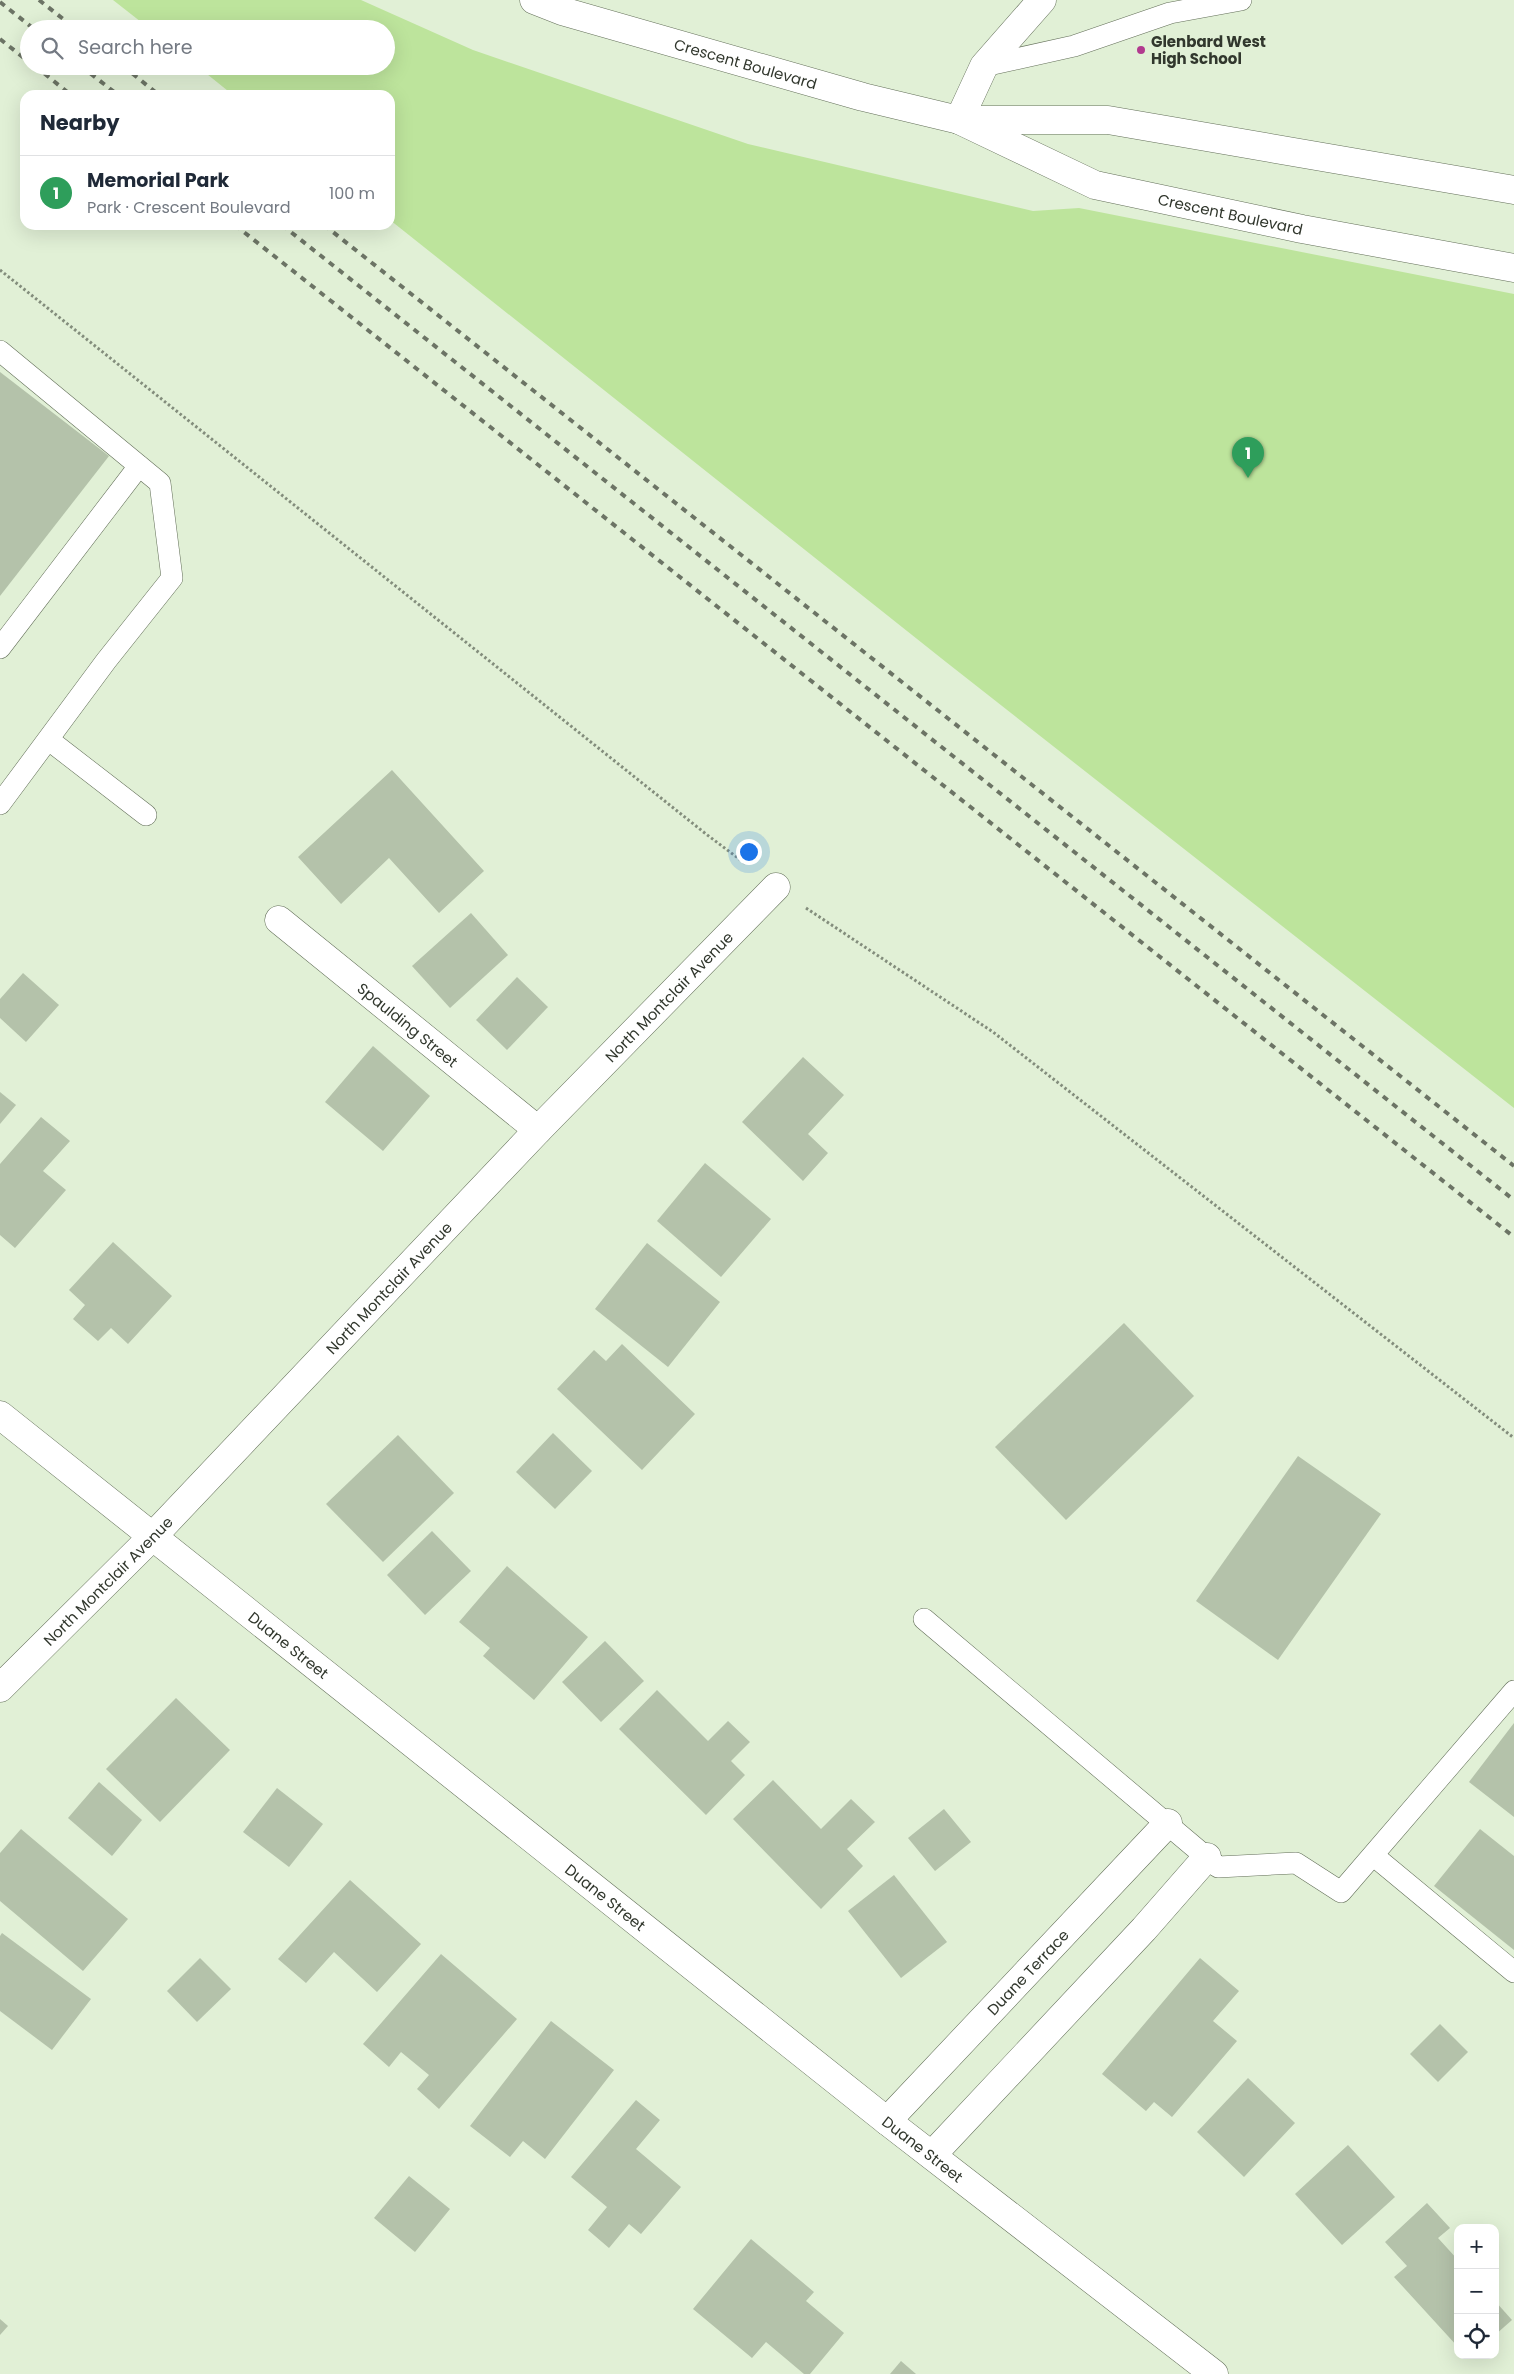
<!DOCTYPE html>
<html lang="en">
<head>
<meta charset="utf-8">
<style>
	body { margin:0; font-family:Poppins,sans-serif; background:#f6f6f7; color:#1f2937 }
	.controls { position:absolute; right:15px; bottom:15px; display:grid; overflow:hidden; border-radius:10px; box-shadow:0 5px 20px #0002 }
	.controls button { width:45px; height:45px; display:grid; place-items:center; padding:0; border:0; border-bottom:1px solid #e0e1e3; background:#fff; color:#1f2937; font:25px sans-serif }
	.you { position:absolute; left:748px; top:851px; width:18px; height:18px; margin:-12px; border:4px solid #fff; border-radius:50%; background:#1a73e8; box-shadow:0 0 0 8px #1a73e833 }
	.badge { display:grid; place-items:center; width:32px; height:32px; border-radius:50%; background:#7c3aed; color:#fff; font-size:16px; font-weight:700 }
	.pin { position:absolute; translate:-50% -41px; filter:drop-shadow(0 1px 2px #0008) }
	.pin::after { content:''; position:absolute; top:26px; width:18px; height:15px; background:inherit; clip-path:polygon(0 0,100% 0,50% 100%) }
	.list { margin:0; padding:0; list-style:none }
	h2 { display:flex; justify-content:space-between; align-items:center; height:65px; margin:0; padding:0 20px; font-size:21px }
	h2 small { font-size:16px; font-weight:400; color:#747a83 }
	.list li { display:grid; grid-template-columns:32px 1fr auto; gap:15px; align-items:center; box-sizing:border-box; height:75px; padding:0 20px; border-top:1px solid #e0e1e3 }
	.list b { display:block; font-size:19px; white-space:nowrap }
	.list p { margin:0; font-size:16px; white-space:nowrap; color:#747a83 }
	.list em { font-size:16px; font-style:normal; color:#747a83 }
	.icon { flex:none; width:28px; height:28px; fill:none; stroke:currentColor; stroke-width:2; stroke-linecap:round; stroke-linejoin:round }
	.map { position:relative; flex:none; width:1514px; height:2374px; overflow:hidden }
	.search { position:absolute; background:#fff; box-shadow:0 5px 20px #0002; left:20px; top:20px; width:375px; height:55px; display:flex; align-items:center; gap:12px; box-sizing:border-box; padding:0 18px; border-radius:28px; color:#747a83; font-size:19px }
	.panel { position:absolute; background:#fff; box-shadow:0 5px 20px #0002; left:20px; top:90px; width:375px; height:140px; border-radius:15px }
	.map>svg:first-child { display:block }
	.green { fill:#bde49c }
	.building { fill:#b4c2aa }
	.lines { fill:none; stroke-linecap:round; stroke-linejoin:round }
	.service-casing { stroke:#636f59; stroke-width:22 }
	.minor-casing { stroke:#636f59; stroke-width:29 }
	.tertiary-casing { stroke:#636f59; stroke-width:29 }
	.path { stroke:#838d7c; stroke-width:3; stroke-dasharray:2.5 2.5; stroke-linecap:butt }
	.service { stroke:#fff; stroke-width:21 }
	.minor { stroke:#fff; stroke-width:28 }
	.tertiary { stroke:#fff; stroke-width:28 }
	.rail { stroke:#6c7465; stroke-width:4; stroke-dasharray:6 6; stroke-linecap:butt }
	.poi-dot { fill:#b23a8f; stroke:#e1f0d6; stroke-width:2 }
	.labels { text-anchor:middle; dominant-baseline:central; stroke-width:5; stroke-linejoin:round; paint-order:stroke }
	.poi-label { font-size:15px; font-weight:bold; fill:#31372d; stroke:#e1f0d6; text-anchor:start }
	.street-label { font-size:15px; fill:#31372d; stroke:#e1f0d6 }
</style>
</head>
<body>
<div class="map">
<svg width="1514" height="2374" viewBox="0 0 1514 2374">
	<rect width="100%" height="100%" fill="#e1f0d6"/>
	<polygon class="green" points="113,0 361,0 473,50 748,144 1033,211 1079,208 1514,294 1514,1108 946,662 390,220 390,95 233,95 197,66 386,66 386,29 150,29"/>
	<g class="building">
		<polygon points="0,372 109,456 0,596"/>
		<polygon points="392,770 484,871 439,913 389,858 341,904 298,857"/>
		<polygon points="471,913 508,955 450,1008 412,966"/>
		<polygon points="23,973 59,1005 26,1042 0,1018 0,999"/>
		<polygon points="517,977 548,1007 507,1050 476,1020"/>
		<polygon points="373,1046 430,1096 383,1151 325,1102"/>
		<polygon points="803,1057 844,1095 808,1134 828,1153 803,1181 742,1122"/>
		<polygon points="0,1092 16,1105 0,1124"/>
		<polygon points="41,1117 70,1141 43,1171 66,1190 15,1248 0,1235 0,1164"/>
		<polygon points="705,1163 771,1219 721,1277 657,1221"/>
		<polygon points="113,1242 172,1296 128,1344 111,1328 98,1341 73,1319 85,1305 69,1290"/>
		<polygon points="647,1243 720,1302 668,1367 595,1309"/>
		<polygon points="1124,1323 1194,1396 1066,1520 995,1447"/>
		<polygon points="622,1344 695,1414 642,1470 557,1389 594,1350 606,1361"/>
		<polygon points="553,1433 592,1471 555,1509 516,1472"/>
		<polygon points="398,1435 454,1493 383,1562 326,1504"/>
		<polygon points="1298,1456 1381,1514 1278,1660 1196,1601"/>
		<polygon points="432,1531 471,1571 425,1615 387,1575"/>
		<polygon points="507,1566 588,1637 534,1700 483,1656 490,1648 459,1622"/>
		<polygon points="605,1641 644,1681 601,1722 562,1682"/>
		<polygon points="657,1690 708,1741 728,1721 750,1742 731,1761 745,1775 706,1815 619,1729"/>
		<polygon points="176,1698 230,1750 160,1822 106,1769"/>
		<polygon points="1514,1723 1514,1817 1469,1782"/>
		<polygon points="773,1780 821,1829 851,1799 875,1822 847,1849 863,1866 821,1909 733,1819"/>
		<polygon points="99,1782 142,1820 112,1856 68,1818"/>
		<polygon points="277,1788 323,1824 289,1867 243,1832"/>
		<polygon points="944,1809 971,1842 935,1871 908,1838"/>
		<polygon points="21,1829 128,1919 83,1971 0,1901 0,1853"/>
		<polygon points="1480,1829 1514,1856 1514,1950 1434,1886"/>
		<polygon points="894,1875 947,1942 901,1978 848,1911"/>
		<polygon points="350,1880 421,1944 377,1992 334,1952 306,1983 278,1959"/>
		<polygon points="2,1933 91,1999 52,2050 0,2011 0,1936"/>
		<polygon points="441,1954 517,2019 439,2109 417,2089 429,2075 401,2052 389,2067 363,2044"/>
		<polygon points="200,1958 231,1989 197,2022 167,1991"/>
		<polygon points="1200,1958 1239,1991 1213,2021 1237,2041 1172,2117 1154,2102 1146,2111 1102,2074"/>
		<polygon points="551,2021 614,2070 545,2159 523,2141 510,2157 470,2126"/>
		<polygon points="1440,2024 1468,2052 1438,2082 1410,2054"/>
		<polygon points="1248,2078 1295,2123 1244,2177 1197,2132"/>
		<polygon points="636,2100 660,2120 636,2149 681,2187 641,2234 629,2224 609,2248 588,2230 607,2207 571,2177"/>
		<polygon points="1348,2145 1395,2197 1342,2245 1295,2194"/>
		<polygon points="409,2176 450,2209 415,2252 374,2218"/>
		<polygon points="1427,2203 1450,2228 1438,2238 1458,2260 1458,2347 1394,2277 1407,2266 1385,2242"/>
		<polygon points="751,2239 814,2292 806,2301 844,2333 810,2374 804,2374 766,2342 752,2358 693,2309"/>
		<polygon points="1495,2301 1512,2320 1495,2335"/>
		<polygon points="0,2319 8,2326 0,2335"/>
		<polygon points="901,2361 916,2374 890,2374"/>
	</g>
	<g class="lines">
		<g class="service-casing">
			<g id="service">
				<polyline points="984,66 1074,46 1170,13 1241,0"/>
				<polyline points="0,351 160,483 172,578 106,661 0,804"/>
				<polyline points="0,648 139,466"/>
				<polyline points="49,740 146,815"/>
				<polyline points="924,1619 1218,1867 1296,1863 1341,1892 1514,1691"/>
				<polyline points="1374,1856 1514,1972"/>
			</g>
		</g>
		<g class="minor-casing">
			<g id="minor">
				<polyline points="959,120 984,66 1042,0"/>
				<path id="s1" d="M279,920l259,210"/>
				<path id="s2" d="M0,1415l887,706 327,253"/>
				<path id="s3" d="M0,1688l153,-152 385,-406 238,-243"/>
				<path id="s4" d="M887,2121l281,-298"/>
				<polyline points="932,2155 1144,1929 1207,1857"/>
			</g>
		</g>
		<g class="tertiary-casing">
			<g id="tertiary">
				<path id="s5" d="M534,0l28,11 301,86 96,23 136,65 207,44 212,39"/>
				<polyline points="967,120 1108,120 1514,190"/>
			</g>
		</g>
		<g class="path">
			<polyline points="0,270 706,834 746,864"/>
			<polyline points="806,908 993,1032 1514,1438"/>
		</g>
		<use href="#service" class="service"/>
		<use href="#minor" class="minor"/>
		<use href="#tertiary" class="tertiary"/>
		<g class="rail">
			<polyline points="39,0 76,29"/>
			<polyline points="0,2 34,29"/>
			<polyline points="0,39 29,62"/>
			<polyline points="35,66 71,95"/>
			<polyline points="81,66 118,95"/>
			<polyline points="123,66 159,95"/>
			<polyline points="235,225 1514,1237"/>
			<polyline points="282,225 1514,1200"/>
			<polyline points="324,225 1514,1166"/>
		</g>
	</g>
	<circle class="poi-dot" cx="1141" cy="50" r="5"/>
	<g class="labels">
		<g class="poi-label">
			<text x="1151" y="41">Glenbard West<tspan x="1151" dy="17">High School</tspan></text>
		</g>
		<g class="street-label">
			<text stroke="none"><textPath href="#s5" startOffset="221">Crescent Boulevard</textPath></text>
			<text stroke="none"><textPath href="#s5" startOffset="731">Crescent Boulevard</textPath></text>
			<text stroke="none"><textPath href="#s3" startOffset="962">North Montclair Avenue</textPath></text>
			<text stroke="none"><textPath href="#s1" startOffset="166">Spaulding Street</textPath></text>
			<text stroke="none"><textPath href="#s3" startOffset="558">North Montclair Avenue</textPath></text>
			<text stroke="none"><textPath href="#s3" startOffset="152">North Montclair Avenue</textPath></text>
			<text stroke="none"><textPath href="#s2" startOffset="369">Duane Street</textPath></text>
			<text stroke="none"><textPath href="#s2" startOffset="774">Duane Street</textPath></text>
			<text stroke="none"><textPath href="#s4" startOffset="205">Duane Terrace</textPath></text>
			<text stroke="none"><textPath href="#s2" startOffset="1179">Duane Street</textPath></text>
		</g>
	</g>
</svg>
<div class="controls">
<button>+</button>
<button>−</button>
<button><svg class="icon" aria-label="locate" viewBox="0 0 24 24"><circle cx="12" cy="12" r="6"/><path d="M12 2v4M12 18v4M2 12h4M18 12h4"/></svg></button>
</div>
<div class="you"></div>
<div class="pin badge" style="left:1248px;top:478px;background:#2e9e5b">1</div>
<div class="search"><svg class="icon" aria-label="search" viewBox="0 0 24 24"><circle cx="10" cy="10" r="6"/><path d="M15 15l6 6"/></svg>Search here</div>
<section class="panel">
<h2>Nearby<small></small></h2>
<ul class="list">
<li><span class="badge" style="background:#2e9e5b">1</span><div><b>Memorial Park</b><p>Park · Crescent Boulevard</p></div><em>100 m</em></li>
</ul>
</section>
</div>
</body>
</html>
